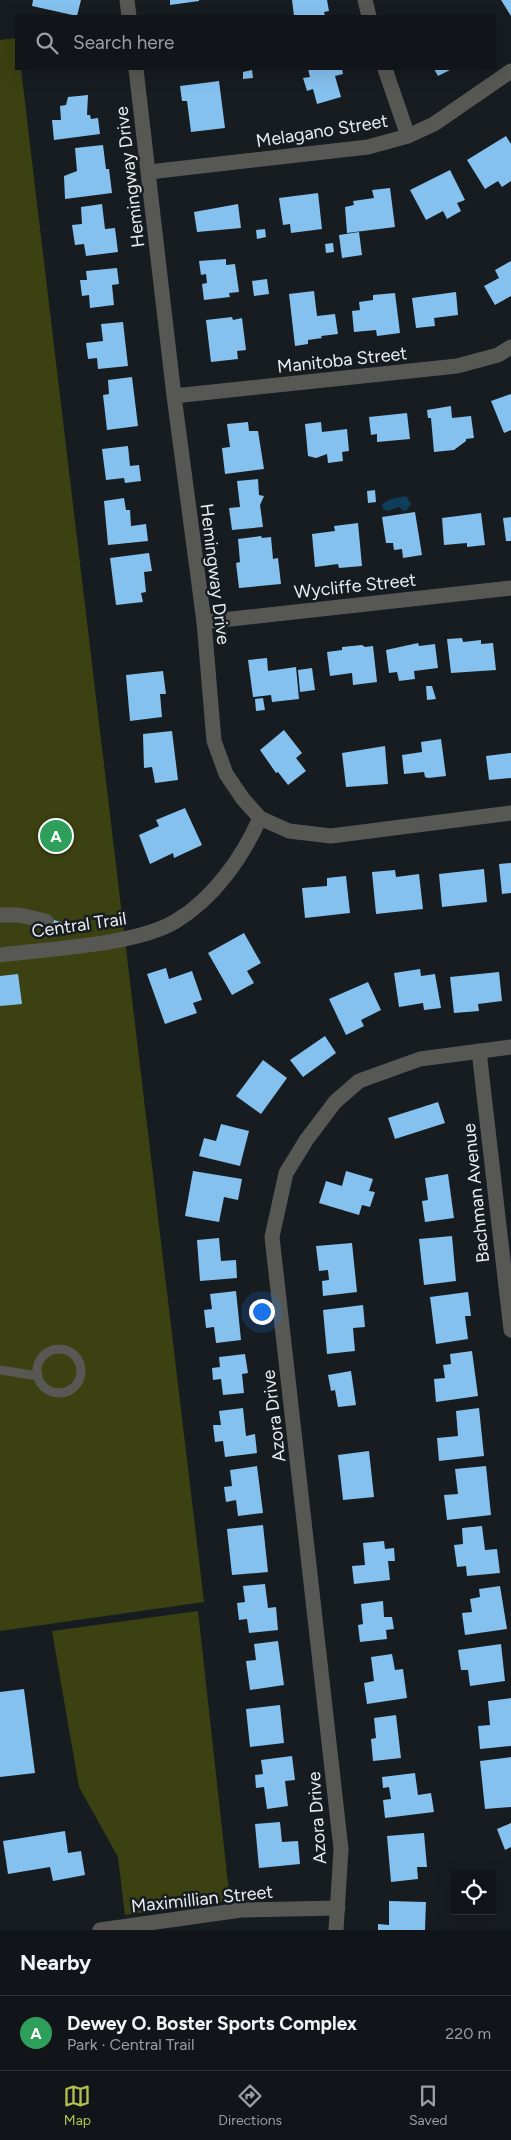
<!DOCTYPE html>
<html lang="en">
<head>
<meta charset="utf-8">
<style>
	body { margin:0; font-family:Figtree,sans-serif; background:#1e2226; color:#f1f3f6 }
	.controls { position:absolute; right:15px; bottom:15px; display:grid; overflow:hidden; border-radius:0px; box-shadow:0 5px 20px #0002 }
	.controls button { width:45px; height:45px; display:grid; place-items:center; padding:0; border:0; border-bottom:1px solid #303438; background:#111519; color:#f1f3f6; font:25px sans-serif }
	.you { position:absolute; left:261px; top:1311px; width:18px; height:18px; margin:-12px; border:4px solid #fff; border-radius:50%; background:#1a73e8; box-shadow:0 0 0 8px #1a73e833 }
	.badge { display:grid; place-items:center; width:32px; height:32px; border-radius:50%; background:#b3c24b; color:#fff; font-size:16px; font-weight:700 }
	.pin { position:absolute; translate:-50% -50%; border:2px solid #fff; box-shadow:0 1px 5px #0006 }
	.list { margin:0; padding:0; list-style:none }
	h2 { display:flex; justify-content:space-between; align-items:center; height:65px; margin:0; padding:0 20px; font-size:21px }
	h2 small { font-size:16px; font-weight:400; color:#9c9fa2 }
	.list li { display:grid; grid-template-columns:32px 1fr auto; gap:15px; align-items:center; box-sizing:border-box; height:75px; padding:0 20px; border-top:1px solid #303438 }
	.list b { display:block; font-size:19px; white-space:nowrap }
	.list p { margin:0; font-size:16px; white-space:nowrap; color:#9c9fa2 }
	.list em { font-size:16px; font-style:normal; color:#9c9fa2 }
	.icon { flex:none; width:28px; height:28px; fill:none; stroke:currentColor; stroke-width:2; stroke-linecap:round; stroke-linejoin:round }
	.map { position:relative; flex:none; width:511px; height:1930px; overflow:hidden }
	.search { position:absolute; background:#111519; box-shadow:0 5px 20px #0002; left:15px; right:15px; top:15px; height:55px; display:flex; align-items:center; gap:12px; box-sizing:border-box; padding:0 18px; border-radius:0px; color:#9c9fa2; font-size:19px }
	.sheet { height:140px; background:#111519 }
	nav { display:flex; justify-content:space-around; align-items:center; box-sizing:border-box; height:70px; border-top:1px solid #303438; background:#111519; font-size:14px; color:#9c9fa2 }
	nav a { display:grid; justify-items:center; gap:2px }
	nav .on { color:#b3c24b }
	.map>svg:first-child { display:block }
	.green { fill:#3b4111 }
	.water { fill:#0f3e5c }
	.building { fill:#85c1ef }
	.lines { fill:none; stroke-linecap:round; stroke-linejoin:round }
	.lane { stroke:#575854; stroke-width:9 }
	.street { stroke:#575854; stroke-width:15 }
	.labels { text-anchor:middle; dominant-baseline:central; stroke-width:5; stroke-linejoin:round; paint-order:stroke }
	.street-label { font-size:18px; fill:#e9edf1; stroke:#171c21 }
</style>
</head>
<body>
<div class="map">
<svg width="511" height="1930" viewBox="0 0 511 1930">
	<rect width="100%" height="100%" fill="#171c21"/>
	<g class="green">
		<polygon points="16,38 16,69 21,69 204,1602 0,1631 0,40"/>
		<polygon points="198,1611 230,1901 125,1915 118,1857 79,1787 52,1631"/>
	</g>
	<polygon class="water" points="406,496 411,504 407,510 404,511 399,507 388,511 383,509 382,504 391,499"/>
	<g class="building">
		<polygon points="33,0 81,0 77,16 32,6"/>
		<polygon points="170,0 199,0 199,1 170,5"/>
		<polygon points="292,0 327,0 329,11 324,12 325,16 294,16"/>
		<polygon points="501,0 511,0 511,16"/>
		<polygon points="308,69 342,69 343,74 335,76 341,97 317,104 313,89 307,91 303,78 310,77"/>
		<polygon points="434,69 452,69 438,76"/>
		<polygon points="252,70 253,78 243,79 243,72"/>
		<polygon points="219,81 225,128 191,132 187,101 182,101 180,86"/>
		<polygon points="88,95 87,115 90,115 91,119 98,118 100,134 54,140 52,120 61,120 60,106 66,105 68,97"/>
		<polygon points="506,136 511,144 511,181 502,187 498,181 485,189 467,160"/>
		<polygon points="103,145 106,169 109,169 112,193 65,199 64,176 77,171 75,148"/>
		<polygon points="450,170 465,200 457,203 461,211 447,219 443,211 426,220 410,190"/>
		<polygon points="390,188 395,227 347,233 345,207 354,205 353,201 374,198 372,190"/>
		<polygon points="318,193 322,229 291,233 290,224 283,225 279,198"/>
		<polygon points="102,204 105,229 115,228 118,252 86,256 84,244 75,245 72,225 82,224 81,207"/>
		<polygon points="238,204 241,228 197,232 194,212"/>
		<polygon points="265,229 266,237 257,239 256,230"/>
		<polygon points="359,232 362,255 342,258 339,235"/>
		<polygon points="333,243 334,252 326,253 325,244"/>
		<polygon points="226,259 226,265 235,264 239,292 229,293 230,297 204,300 202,284 207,283 206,274 201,275 199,261"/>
		<polygon points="511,261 511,296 495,305 484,286 499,278 495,270"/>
		<polygon points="117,268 119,284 112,285 114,305 90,308 89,295 82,296 80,280 87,280 86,271"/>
		<polygon points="267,279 269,294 254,296 252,281"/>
		<polygon points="314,291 317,316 335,314 338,334 321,336 322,338 308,340 308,344 295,346 289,294"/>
		<polygon points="456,292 458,315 434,318 435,326 416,328 412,298"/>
		<polygon points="395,293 400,333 377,336 376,330 354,332 352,311 360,310 359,302 373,300 373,295"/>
		<polygon points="232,317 233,320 242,318 246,350 237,351 238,359 211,362 206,320"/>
		<polygon points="123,322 128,366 98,369 97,358 88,359 86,343 103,341 101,324"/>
		<polygon points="132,377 138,426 107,430 103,395 109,394 108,380"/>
		<polygon points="511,394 511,430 504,433 491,401"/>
		<polygon points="451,406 452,418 471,416 474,438 466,439 466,441 454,450 434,452 431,418 428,418 427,410"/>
		<polygon points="407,413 410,439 377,442 377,434 371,435 369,417"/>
		<polygon points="248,422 249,431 258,431 264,469 225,474 222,448 230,447 227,424"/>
		<polygon points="321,422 322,432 347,429 349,451 342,452 343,461 328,463 327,454 316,458 308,456 305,424"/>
		<polygon points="128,446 130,466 139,465 141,481 125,483 124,478 106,480 102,449"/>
		<polygon points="258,479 259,495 264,496 260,505 263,527 232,530 229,508 240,507 237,481"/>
		<polygon points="375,490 376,502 368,503 367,491"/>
		<polygon points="124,498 126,510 130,510 131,526 146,524 148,541 108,545 104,501"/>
		<polygon points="415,512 422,555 403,558 402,549 394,550 393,543 386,543 382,517"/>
		<polygon points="481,513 485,545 467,547 467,543 444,545 442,518"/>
		<polygon points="511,517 511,541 506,541 503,518"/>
		<polygon points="358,523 362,566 339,568 338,564 315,567 312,534 335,531 334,526"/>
		<polygon points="261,536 262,538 271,537 273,559 278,558 281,584 239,588 236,563 240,562 238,539"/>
		<polygon points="149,553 152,571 144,572 146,592 141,593 143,602 116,605 110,558"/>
		<polygon points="462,638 463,642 481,640 481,644 493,643 496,670 451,673 447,639"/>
		<polygon points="418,643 419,646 435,644 438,668 414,671 415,679 399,681 397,672 389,673 386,650"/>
		<polygon points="362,645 365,647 373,646 377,682 353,685 352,673 330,676 327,652 342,650 342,647"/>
		<polygon points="267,658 268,671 296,667 299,699 272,702 271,695 253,697 248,660"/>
		<polygon points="312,668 315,690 300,692 298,670"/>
		<polygon points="163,671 166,694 160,694 162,717 130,721 126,675"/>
		<polygon points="426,686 432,686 436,699 427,700"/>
		<polygon points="263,698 265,710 256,711 255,699"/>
		<polygon points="284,730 302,753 296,758 306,771 288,785 278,772 276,773 260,750"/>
		<polygon points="172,731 178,780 155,783 152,767 144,768 143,734"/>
		<polygon points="441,739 446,776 428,778 425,777 424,772 404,774 402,755 422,752 421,742"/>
		<polygon points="385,746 388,784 346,787 342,753"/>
		<polygon points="511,753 511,778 489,780 486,756"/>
		<polygon points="185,808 202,845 174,858 173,853 150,864 139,835 159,826 156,820"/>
		<polygon points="511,863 511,893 502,894 499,864"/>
		<polygon points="484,869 487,902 442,907 439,874"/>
		<polygon points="395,870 396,877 419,874 423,909 376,914 372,872"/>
		<polygon points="346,876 350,913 305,918 302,888 327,886 327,878"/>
		<polygon points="54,920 71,925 68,934 51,929"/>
		<polygon points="244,933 261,963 247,971 254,983 232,995 208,953"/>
		<polygon points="166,968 169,979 192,971 202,1000 193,1003 197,1013 165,1024 147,974"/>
		<polygon points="420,969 421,976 435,974 441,1008 424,1010 423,1003 399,1007 394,973"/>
		<polygon points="499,972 502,1001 478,1004 479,1011 454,1013 450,977"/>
		<polygon points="18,974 22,1004 0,1006 0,976"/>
		<polygon points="368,982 381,1010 361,1020 364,1026 346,1035 329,999"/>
		<polygon points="325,1036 336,1053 303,1077 290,1060"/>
		<polygon points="263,1060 287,1078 261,1114 236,1096"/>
		<polygon points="438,1102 445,1123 395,1139 388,1118"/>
		<polygon points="221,1124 249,1131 240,1166 199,1156 204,1138 216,1141"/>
		<polygon points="193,1171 242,1179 238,1200 224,1197 219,1222 185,1216"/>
		<polygon points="346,1171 373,1179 369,1191 375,1192 370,1207 362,1205 359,1215 319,1203 326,1181 342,1186"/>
		<polygon points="448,1174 454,1218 425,1222 422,1201 428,1200 425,1178"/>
		<polygon points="452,1236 456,1281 424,1285 419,1239"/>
		<polygon points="219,1238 221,1261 236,1260 237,1278 200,1281 197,1240"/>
		<polygon points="352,1243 357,1292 323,1296 322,1281 329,1280 328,1270 319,1271 316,1246"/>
		<polygon points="236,1291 241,1340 216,1343 214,1327 206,1328 204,1310 212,1309 210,1294"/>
		<polygon points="468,1292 471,1316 465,1316 468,1339 436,1344 430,1297"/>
		<polygon points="363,1305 365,1327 353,1328 355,1351 327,1354 323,1310"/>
		<polygon points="472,1351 478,1396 436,1402 434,1379 445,1378 443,1365 451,1364 450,1354"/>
		<polygon points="245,1354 248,1373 242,1374 244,1393 223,1395 221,1379 213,1380 212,1368 220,1367 219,1357"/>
		<polygon points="351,1371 356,1405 338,1407 335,1390 331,1391 328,1375"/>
		<polygon points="243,1408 246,1436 255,1434 257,1453 225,1457 223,1441 215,1442 213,1425 221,1425 219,1411"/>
		<polygon points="479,1408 484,1456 439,1461 437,1438 458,1436 456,1411"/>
		<polygon points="369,1451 374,1497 343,1500 338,1455"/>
		<polygon points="257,1466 263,1513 238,1516 236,1500 226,1502 224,1487 232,1486 230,1470"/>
		<polygon points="486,1466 491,1515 447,1520 444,1495 458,1494 455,1469"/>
		<polygon points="263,1525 268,1572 232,1575 227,1529"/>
		<polygon points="482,1526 485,1550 497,1549 500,1573 467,1576 466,1566 457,1567 454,1545 463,1544 462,1528"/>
		<polygon points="384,1541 385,1549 394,1548 395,1561 388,1561 390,1580 354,1584 352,1566 365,1565 363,1543"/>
		<polygon points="265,1584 268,1608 276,1607 278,1630 249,1633 247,1619 239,1620 237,1603 245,1602 243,1586"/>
		<polygon points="500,1586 507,1629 465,1635 462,1613 472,1612 470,1599 480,1597 479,1589"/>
		<polygon points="383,1601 384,1617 392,1617 394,1629 386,1630 387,1639 360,1642 358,1625 363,1624 361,1604"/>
		<polygon points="278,1641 284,1685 250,1690 246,1661 256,1660 254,1644"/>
		<polygon points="501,1644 505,1681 470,1686 468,1670 461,1670 458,1650"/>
		<polygon points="392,1654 395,1670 403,1669 407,1698 367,1704 364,1683 374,1681 371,1657"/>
		<polygon points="24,1689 35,1773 0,1777 0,1692"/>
		<polygon points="511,1698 511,1746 480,1749 478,1726 490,1725 488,1701"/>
		<polygon points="280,1705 284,1743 250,1747 246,1709"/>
		<polygon points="396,1715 401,1758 373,1761 371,1739 376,1738 374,1718"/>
		<polygon points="292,1756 295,1780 285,1781 288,1806 267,1809 264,1787 256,1788 255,1775 263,1774 261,1760"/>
		<polygon points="511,1757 511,1807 485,1809 480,1761"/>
		<polygon points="415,1773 418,1795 431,1793 434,1812 385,1818 383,1800 391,1799 389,1787 383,1788 382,1777"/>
		<polygon points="280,1822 282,1842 298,1841 300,1864 259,1868 255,1824"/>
		<polygon points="511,1823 511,1847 505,1850 497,1829"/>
		<polygon points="65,1831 68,1853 81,1851 85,1875 53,1881 50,1867 8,1874 3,1841"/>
		<polygon points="424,1833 427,1867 417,1867 418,1879 391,1882 387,1836"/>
		<polygon points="389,1901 426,1902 425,1930 378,1930 378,1924 389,1925"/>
	</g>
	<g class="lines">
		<g class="lane">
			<circle cx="59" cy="1371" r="22"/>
			<polyline points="0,1370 38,1376"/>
		</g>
		<g class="street">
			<polyline points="127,0 129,16"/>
			<polyline points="365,0 369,16"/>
			<polyline points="136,69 174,396 204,622 214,741 226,774 243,799 260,818 289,831 331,836 511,813"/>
			<polyline points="385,69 408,136"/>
			<polyline points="149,172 368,147 408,136 434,124 511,71"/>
			<polyline points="174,396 457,366 498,355 511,347"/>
			<polyline points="204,622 511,588"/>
			<polyline points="0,915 19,915 46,921"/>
			<path d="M0,955c47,-6 137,-10 176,-34 38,-23 66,-63 84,-103"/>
			<polyline points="479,1051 511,1330"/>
			<polyline points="100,1930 241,1910 338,1908"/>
			<polyline points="336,1930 341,1849 272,1237 286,1173 307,1139 335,1102 359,1081 420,1059 511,1047"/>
		</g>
	</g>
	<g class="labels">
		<g class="street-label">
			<text transform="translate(322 131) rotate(-9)">Melagano Street</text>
			<text transform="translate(130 177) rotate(-97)">Hemingway Drive</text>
			<text transform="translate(342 360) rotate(-6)">Manitoba Street</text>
			<text transform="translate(215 574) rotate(83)">Hemingway Drive</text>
			<text transform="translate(355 586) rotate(-6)">Wycliffe Street</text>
			<text transform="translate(79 925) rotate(-8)">Central Trail</text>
			<text transform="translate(476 1193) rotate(-96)">Bachman Avenue</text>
			<text transform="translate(274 1416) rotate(-97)">Azora Drive</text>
			<text transform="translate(317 1818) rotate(-94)">Azora Drive</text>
			<text transform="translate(202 1899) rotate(-6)">Maximillian Street</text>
		</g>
	</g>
</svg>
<div class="controls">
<button><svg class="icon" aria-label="locate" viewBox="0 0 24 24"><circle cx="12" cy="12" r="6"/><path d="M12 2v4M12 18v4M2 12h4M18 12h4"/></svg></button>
</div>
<div class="you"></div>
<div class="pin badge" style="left:56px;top:836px;background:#2e9e5b">A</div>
<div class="search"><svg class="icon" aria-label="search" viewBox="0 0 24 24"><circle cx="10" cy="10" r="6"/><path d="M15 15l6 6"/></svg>Search here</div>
</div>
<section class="sheet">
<h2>Nearby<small></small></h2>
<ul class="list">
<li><span class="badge" style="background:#2e9e5b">A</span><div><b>Dewey O. Boster Sports Complex</b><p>Park · Central Trail</p></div><em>220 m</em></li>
</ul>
</section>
<nav>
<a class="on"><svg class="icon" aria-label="map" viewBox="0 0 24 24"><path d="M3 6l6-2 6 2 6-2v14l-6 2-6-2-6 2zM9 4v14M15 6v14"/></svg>Map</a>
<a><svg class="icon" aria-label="directions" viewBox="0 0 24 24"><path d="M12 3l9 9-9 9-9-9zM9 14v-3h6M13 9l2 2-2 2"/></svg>Directions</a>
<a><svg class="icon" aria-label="saved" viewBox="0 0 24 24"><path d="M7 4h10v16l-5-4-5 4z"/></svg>Saved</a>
</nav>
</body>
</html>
